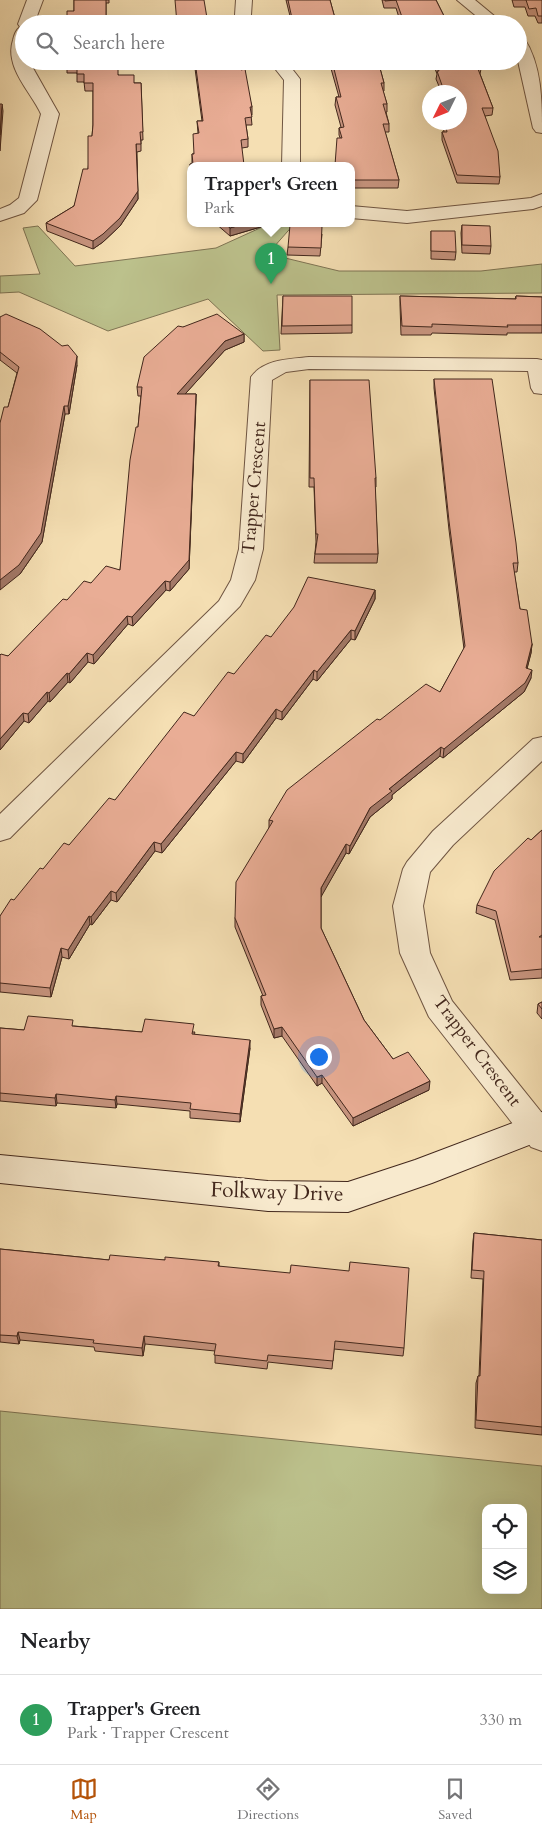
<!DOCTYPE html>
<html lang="en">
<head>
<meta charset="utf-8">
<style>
	body { margin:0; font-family:Cardo,serif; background:#f2f2f2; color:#202124 }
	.controls { position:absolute; right:15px; bottom:15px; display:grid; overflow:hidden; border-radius:10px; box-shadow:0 5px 20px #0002 }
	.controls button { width:45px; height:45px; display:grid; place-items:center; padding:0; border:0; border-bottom:1px solid #e0e0e0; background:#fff; color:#202124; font:25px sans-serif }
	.compass { position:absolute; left:422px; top:85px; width:45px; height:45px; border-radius:50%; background:#fff; box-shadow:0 5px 20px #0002; rotate:227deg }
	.you { position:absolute; left:318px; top:1056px; width:18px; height:18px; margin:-12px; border:4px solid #fff; border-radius:50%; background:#1a73e8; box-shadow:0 0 0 8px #1a73e833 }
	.badge { display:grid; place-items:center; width:32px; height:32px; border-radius:50%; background:#b45309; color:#fff; font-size:16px; font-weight:700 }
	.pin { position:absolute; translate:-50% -41px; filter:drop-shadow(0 1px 2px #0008) }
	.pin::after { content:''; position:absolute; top:26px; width:18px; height:15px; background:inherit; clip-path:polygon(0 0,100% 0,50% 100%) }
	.popup { position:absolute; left:187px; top:162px; width:168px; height:65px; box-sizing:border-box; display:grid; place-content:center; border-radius:10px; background:#fff; filter:drop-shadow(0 1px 4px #0005); font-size:16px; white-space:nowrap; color:#757577 }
	.popup b { font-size:19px; color:#202124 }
	.popup::after { content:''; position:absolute; left:50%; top:100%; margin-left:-10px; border:10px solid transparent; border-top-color:#fff }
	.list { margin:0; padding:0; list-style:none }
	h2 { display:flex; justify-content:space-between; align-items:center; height:65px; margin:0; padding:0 20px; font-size:21px }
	h2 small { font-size:16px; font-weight:400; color:#757577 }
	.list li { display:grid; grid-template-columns:32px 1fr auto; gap:15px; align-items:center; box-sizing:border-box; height:90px; padding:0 20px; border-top:1px solid #e0e0e0 }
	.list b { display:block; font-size:19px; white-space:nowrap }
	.list p { margin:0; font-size:16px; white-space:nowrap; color:#757577 }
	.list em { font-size:16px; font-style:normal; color:#757577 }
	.icon { flex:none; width:28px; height:28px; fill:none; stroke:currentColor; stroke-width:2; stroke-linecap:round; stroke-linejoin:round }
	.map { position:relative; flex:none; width:542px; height:1609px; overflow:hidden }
	.search { position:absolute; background:#fff; box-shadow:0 5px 20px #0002; left:15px; right:15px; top:15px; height:55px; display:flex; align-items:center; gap:12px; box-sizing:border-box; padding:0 18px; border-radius:28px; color:#757577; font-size:19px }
	.sheet { height:155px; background:#fff }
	nav { display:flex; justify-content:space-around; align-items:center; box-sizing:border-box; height:70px; border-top:1px solid #e0e0e0; background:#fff; font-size:14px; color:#757577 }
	nav a { display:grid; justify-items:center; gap:2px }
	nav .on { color:#b45309 }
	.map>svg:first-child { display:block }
	.green { fill:#bcc18c; stroke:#7f7454; fill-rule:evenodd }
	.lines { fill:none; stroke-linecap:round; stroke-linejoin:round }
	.street-casing { stroke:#6f5542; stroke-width:2 }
	.secondary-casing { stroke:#42271c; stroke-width:2 }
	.street { fill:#f8eace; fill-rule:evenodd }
	.secondary { fill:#f8eace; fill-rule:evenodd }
	.wall { fill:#c89580; stroke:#42271c }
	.shaded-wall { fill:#a37968; stroke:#42271c }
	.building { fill:#e9ad95; stroke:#42271c }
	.labels { text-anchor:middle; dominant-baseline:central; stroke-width:5; stroke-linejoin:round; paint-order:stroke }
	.street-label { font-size:18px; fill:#42271c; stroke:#f8eace }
	.near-street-label { font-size:21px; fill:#42271c; stroke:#f8eace }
</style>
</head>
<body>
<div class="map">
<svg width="542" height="1609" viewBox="0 0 542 1609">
	<rect width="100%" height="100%" fill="#f5dfb3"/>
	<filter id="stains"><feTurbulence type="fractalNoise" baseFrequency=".004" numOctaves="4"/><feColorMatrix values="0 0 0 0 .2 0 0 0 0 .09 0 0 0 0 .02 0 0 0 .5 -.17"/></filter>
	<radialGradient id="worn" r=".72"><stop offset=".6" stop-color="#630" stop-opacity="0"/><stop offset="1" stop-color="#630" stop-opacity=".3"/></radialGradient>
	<g class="green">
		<polygon points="271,223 295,223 273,248 281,257 339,271 481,271 542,264 542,293 277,295 280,350 263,351 208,299 108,331 19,292 0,293 0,276 40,274 23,228 38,226 75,266 216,248"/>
		<path d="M0,1411l542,55v143h-542zM486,1508h37v82h-37z"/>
	</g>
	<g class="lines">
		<g class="street-casing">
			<g id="street">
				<path d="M27,0h16l-9,24h-10v37h5l30,53 -22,86 -13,13 -24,8v-12l10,-4 9,-7 22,-84c-10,-22 -37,-47 -28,-74 1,-5 3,-10 7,-13l-2,-3z"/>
				<polygon points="236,0 252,0 251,15 254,24 238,24 235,15"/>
				<polygon points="457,0 475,0 504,24 486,24"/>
				<path d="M518,36l6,2c18,27 18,64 18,95l-6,-1 -3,-4 -15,-67z"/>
				<polygon points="269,61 286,61 300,79 300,165 282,165 284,80"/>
				<polygon points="542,194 542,206 533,209 407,223 351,218 351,206 407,211 531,198"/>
				<path d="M309,357l228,2 5,1v34l-8,-1 -3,-5 -3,-17 -219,-2 -23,3 -14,8 -9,169 -8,31 -15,26 -230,232 -10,3v-27l219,-213 12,-21 8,-31 12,-172c13,-18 39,-18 58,-20z"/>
				<polygon points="542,737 542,761 453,845 430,872 423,906 430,953 452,1001 542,1113 542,1151 531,1147 429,1017 400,953 393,906 403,869 407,862 433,831 533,739"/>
			</g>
		</g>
		<g class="secondary-casing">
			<polygon id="secondary" points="542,1112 542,1140 432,1183 348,1212 268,1211 0,1183 0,1155 268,1181 348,1182 415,1160"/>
		</g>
		<use href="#street" class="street"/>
		<use href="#secondary" class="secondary"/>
	</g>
	<g class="wall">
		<polygon points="74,0 109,0 109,3 106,3 106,24 67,24 74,11"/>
		<polygon points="286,0 330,0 336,22 342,24 292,24"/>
		<polygon points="382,0 436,0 444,16 457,24 401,24 396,8 384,8"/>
		<polygon points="512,0 542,0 542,23 538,23 535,16 528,16 525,7 514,7"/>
		<polygon points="67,61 115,66 118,75 134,83 141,83 143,140 141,140 141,151 137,152 138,199 120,226 103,242 93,249 47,231 46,223 74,206 88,169 92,136 93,125 93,91 85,91 84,82 77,82 77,73 67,73"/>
		<polygon points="194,61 240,61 252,107 252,115 251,115 252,125 246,125 248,139 248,147 242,148 191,165 191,177 190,164 192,164 192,154 194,154 198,133 197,121 202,121"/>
		<polygon points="324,61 378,61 384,83 384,91 383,91 387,104 387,112 386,112 389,124 389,132 385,132 399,180 398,188 351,188 351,165 339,135 339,128 341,127 335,105 336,97 339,97 330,65 325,65"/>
		<polygon points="432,61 484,61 483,66 480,67 481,69 480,74 493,108 492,115 485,116 500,177 499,184 457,183 442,140 442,132 444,132 442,122 460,122 460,92 439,92 439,91 441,91 436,79 437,74"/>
		<polygon points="203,223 264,223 264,226 230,236 215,223 204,225"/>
		<polygon points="462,225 491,246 490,254 462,253 461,233"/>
		<polygon points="431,231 456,252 455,260 431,259"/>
		<polygon points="322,234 320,256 287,255 288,247"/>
		<polygon points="283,296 352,325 352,333 281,334"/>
		<polygon points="400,296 515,299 516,296 542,297 542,333 507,333 507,335 432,333 431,335 401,335 400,305"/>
		<polygon points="0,317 77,365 69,414 65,414 42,542 20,574 8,407 17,373 0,360"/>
		<polygon points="183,327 244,334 244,342 225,350 185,394 196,394 196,403 189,569 170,591 166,590 133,626 128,624 94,664 88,662 70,683 68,682 50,702 48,701 29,723 24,721 0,750 0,655 8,656 67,600 91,583 120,570 138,427 141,396 138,396 137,387"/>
		<polygon points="434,379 518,563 517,572 514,572 520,609 532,644 531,653 527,668 531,678 524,692 443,758 440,756 392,795 392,799 370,817 349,854 346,853 321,896 321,928 364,1020 393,1059 429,1090 353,1126 322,1083 317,1086 282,1036 274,1038 261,1005 261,996 263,996 235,927 235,918 269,828 269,820 380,720 440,692 464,649 449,530 434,388"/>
		<polygon points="310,380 376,478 376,487 375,487 378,554 377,563 314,563 316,542 314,487 309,487"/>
		<polygon points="375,590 375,599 355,640 351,639 317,681 313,679 282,720 276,718 243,763 236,761 162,853 155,851 117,902 111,900 92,925 90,924 69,959 62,957 51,997 0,992 0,916 43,869 69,845 115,800 234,674 271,637"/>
		<polygon points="542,830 542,978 510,980 495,920 476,913 477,905 531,840"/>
		<polygon points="542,1002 542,1019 537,1013 538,1004"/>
		<polygon points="74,1026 142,1032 195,1032 194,1034 250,1048 240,1122 190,1118 190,1111 117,1104 116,1108 57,1103 56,1106 0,1101 0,1028 24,1030"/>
		<polygon points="474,1233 542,1240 542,1435 475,1428 476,1383 478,1376 479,1376 483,1279 471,1278 473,1241"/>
		<polygon points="0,1249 109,1260 165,1260 219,1262 219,1266 404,1348 403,1356 334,1349 332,1369 268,1362 267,1369 215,1363 215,1351 145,1344 143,1356 95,1351 94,1347 20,1340 19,1344 0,1342"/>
	</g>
	<g class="shaded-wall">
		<polygon points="2,104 3,111 0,151 0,135"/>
		<polygon points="136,144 138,199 120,226 103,242 93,249 93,241"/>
		<polygon points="204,223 215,223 204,225"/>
		<polygon points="247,223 264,223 264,226 230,236 230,228"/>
		<polygon points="244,334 244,342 225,350 177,403 177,394 225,341"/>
		<polygon points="77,356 77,365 69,414 68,406"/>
		<polygon points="196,394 189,569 170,591 170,582"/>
		<polygon points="64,406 65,414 42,542 20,574 0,590 0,580"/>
		<polygon points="165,581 166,590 133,626 132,617"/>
		<polygon points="375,590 375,599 355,640 355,631"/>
		<polygon points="127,616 128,624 94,664 93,655"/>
		<polygon points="351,630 351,639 317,681 317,672"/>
		<polygon points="532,644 531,653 525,677 526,668"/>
		<polygon points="87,653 88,662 70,683 69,674"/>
		<polygon points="314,670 313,679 282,720 282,712"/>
		<polygon points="532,670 531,678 524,692 443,758 444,749"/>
		<polygon points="67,673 68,682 50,702 49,693"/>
		<polygon points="47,692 48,701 29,723 28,714"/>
		<polygon points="276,709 276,718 243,763 243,754"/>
		<polygon points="23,713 24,721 0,750 0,739"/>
		<polygon points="441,747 440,756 392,795 392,799 370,817 349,854 350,846 370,808 389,789"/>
		<polygon points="236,752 236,761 162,853 161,844"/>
		<polygon points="154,842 155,851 117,902 116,893"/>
		<polygon points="346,844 346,853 321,897 321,888"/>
		<polygon points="111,891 111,900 92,925 91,917"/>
		<polygon points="89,916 90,924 69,959 68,950"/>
		<polygon points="61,948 62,957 51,997 50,988"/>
		<polygon points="282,1027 282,1036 274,1038 274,1029"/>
		<polygon points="250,1040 250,1048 240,1122 240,1114"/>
		<polygon points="322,1075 322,1083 317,1086 317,1077"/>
		<polygon points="430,1081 429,1090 353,1126 353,1118"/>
		<polygon points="56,1094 57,1103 56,1106 55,1098"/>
		<polygon points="116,1096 117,1104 116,1108 115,1100"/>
		<polygon points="18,1332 20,1340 19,1344 17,1336"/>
		<polygon points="144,1336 145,1344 143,1356 142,1348"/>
	</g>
	<g class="building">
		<polygon points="74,0 106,0 106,24 67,24 67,11 74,11"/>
		<polygon points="175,0 204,0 208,24 177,24"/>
		<polygon points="288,0 330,0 336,22 342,22 342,24 306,24 305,22 293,23"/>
		<polygon points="385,0 436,0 444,16 454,16 457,24 419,24 416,16 402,17 396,0 385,1"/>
		<polygon points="526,0 542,0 542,16 538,16 536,8 529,9"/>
		<polygon points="67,61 115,61 114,66 118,65 118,75 134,75 134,83 141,83 143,132 140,132 141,144 136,144 138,191 120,218 103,234 93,241 46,223 74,206 83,169 88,169 88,136 92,136 93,125 93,83 84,83 84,74 77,74 77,65 67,65"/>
		<polygon points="195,61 240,61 241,70 245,69 252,107 250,107 252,117 245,118 248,139 241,140 244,165 191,165 191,171 190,164 193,164 192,154 194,154 193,134 199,133 197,121 203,121"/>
		<polygon points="332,61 378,61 384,83 381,83 387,104 383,104 389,124 383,124 399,180 351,180 351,165 335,165 337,138 342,138 339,128 344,127 336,97 341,97"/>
		<polygon points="435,61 478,61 481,69 478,69 493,108 482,108 498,151 500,177 457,175 442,132 447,132 445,122 460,122 460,92 439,92 439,91 444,91 437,71 439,71"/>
		<polygon points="0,104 2,104 0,135"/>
		<polygon points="224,223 247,223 230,228"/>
		<polygon points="290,225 322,226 321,248 288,247"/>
		<polygon points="462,225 490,226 491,246 462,245"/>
		<polygon points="431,231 455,231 456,252 431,251"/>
		<polygon points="283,296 352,296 352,325 282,326"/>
		<polygon points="400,296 516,299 516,296 542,297 542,325 507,325 508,327 432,324 432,327 402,326"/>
		<polygon points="6,314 40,329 62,346 68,345 77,356 68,406 64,406 41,533 19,565 0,580 0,423 4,407 8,407 19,367 0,352 0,317"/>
		<polygon points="217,314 244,334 225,341 177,394 196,394 189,560 170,582 165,581 132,617 127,616 93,655 87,653 69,674 67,673 49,693 47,692 28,714 23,713 0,739 0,655 1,654 8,656 63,599 67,600 84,581 91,583 106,566 120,570 130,460 136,427 138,427 142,387 137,387 144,357 178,326 183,327"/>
		<polygon points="434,379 492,379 516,543 518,563 513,563 520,609 527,610 532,644 526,668 532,670 525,683 444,749 441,747 389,789 392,791 370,808 350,846 346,844 321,888 321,928 364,1020 393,1059 408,1052 430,1081 353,1118 322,1075 317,1077 282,1027 274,1029 261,996 266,995 235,918 236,882 273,821 269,820 287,790 377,719 380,720 426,684 440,692 465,646 449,521"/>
		<polygon points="310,380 369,380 376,478 375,478 378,554 315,554 318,534 316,534 314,478 310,478"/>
		<polygon points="308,577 375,590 355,631 351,630 317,672 314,670 282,712 276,709 243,754 236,752 161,844 154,842 116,893 111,891 91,917 89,916 68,950 61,948 50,988 0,983 0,916 11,899 14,900 40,868 43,869 64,843 69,845 109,798 115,800 184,712 194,716 228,672 234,674 266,635 271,637 294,607"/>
		<polygon points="542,830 542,935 539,937 542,937 542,969 511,972 496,911 477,905 494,871 528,838 531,840"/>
		<polygon points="542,1002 542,1009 538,1004"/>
		<polygon points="28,1016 73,1020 72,1026 142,1032 145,1019 194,1024 192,1034 250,1040 240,1114 190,1109 191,1103 116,1096 115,1100 56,1094 55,1098 0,1093 0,1028 24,1030"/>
		<polygon points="474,1233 542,1240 542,1427 476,1420 478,1376 480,1376 484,1271 472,1270"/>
		<polygon points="0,1249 109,1260 110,1255 165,1260 165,1257 219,1262 218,1266 290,1273 291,1265 349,1271 350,1262 409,1268 404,1348 335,1341 333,1361 268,1355 267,1361 214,1355 216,1344 144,1336 142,1348 93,1343 94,1340 18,1332 17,1336 0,1335"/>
	</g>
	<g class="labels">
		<g class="street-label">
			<text transform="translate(254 488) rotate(-85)">Trapper Crescent</text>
			<text transform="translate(477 1051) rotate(53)">Trapper Crescent</text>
		</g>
		<g class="near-street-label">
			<text transform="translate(277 1192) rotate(2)">Folkway Drive</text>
		</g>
	</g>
	<rect width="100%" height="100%" filter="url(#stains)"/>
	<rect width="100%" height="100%" fill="url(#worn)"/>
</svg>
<div class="controls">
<button><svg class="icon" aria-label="locate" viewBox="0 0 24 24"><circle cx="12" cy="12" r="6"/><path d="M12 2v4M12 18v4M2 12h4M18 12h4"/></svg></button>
<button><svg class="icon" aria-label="layers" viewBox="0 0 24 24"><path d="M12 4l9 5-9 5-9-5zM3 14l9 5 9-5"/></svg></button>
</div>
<svg class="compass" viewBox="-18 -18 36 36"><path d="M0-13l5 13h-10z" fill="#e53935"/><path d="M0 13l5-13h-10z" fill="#757577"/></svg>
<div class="you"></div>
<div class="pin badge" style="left:271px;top:284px;background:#2e9e5b">1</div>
<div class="popup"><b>Trapper's Green</b>Park</div>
<div class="search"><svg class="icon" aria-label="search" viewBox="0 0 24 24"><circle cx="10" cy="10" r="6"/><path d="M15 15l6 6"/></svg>Search here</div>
</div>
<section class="sheet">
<h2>Nearby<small></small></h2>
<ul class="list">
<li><span class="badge" style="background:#2e9e5b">1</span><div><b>Trapper's Green</b><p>Park · Trapper Crescent</p></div><em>330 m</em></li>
</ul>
</section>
<nav>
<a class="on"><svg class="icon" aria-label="map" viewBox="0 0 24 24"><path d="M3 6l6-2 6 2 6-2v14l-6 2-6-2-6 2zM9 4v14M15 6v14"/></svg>Map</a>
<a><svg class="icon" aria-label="directions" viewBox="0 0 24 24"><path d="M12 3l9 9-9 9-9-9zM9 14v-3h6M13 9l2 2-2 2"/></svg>Directions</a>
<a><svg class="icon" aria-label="saved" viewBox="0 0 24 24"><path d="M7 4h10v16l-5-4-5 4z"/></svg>Saved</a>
</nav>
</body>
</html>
